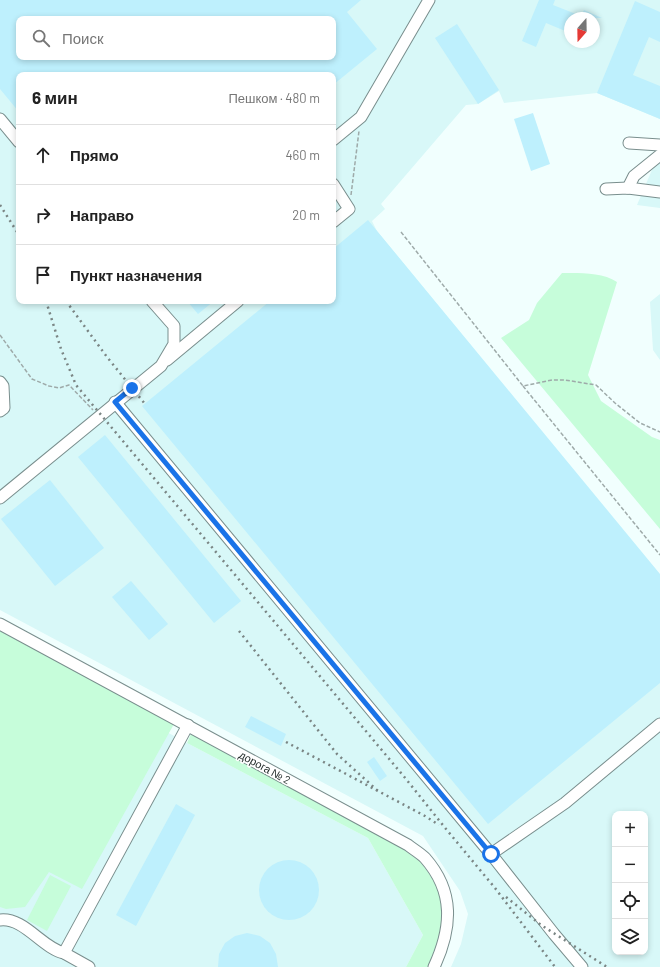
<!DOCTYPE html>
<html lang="ru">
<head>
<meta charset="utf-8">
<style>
	body { margin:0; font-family:Barlow,sans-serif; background:#f2f2f2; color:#222 }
	.controls { position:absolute; right:12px; bottom:12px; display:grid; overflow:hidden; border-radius:8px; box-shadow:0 2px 6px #0003 }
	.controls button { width:36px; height:36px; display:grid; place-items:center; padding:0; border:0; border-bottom:1px solid #e0e0e0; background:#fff; color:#222; font:20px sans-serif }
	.compass { position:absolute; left:564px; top:12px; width:36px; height:36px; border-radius:50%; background:#fff; box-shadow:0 2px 6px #0003; rotate:200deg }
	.stop { position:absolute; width:12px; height:12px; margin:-9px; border:3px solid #1a73e8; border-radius:50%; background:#fff }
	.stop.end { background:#1a73e8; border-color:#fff; box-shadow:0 1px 4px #0008 }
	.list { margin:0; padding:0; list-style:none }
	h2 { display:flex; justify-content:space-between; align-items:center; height:52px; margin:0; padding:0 16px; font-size:17px }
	h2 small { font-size:13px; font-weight:400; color:#767676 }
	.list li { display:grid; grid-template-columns:26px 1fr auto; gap:12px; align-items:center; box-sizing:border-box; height:60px; padding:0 16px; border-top:1px solid #e0e0e0 }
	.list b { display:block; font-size:15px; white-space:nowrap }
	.list em { font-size:13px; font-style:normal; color:#767676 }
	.icon { flex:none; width:22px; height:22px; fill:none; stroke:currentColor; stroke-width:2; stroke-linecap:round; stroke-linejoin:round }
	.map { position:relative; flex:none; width:660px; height:967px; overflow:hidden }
	.search { position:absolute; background:#fff; box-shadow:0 2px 6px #0003; left:16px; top:16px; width:320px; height:44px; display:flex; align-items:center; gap:10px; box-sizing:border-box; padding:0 14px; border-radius:8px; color:#767676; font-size:15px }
	.panel { position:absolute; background:#fff; box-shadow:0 2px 6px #0003; left:16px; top:72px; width:320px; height:232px; border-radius:8px }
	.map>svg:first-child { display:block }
	.built { fill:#d8f8f8; fill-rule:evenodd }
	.green { fill:#c6fdda }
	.building { fill:#bef0fd; fill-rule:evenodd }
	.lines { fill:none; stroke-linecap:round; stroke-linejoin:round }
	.minor-casing { stroke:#798e8d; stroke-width:13 }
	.path { stroke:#9eaaa9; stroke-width:1.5; stroke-dasharray:4 2; stroke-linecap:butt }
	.minor { stroke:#fff; stroke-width:11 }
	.rail { stroke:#7a8584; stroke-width:2.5; stroke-dasharray:2 4; stroke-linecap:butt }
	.route { stroke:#1a73e8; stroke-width:5 }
	.labels { text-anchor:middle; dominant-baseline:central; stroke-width:3; stroke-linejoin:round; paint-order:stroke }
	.street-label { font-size:11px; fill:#232c2b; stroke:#fff }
</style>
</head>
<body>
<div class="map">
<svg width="660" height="967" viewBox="0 0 660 967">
	<rect width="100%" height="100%" fill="#f1fffe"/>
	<g class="built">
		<path d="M0,0h660v119l-63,-26 -93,10 -5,-12 -21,13 -12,1 -85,99 4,5 -13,12 5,10 283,345v391h-209l10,-23 7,-30 -8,-23 -37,-55 -423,-226zM570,18h24v24h-24zM19,19h314v38h-314zM19,75h314v226h-314zM615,814h30v138h-30z"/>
		<polygon points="660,151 660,208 637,205"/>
		<polygon points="660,294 660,360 653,350 650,302"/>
		<polygon points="90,690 187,743 368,838 423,935 406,967 0,967 0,849"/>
	</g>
	<g class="green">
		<path d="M562,273c18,0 40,-1 55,9l-29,93 13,26 51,36 8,3v89l-159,-191 28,-18 8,-17z"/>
		<polygon points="0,631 174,724 82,889 49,872 25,907 6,909 0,907"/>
		<polygon points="191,734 400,847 421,862 439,888 443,914 440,935 428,967 406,967 423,935 368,838 187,743"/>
		<polygon points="50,875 71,886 47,931 27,920"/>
	</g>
	<g class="building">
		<path d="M0,0h361l-14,12 30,37 -44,36v-10h-314v37l-19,-23zM19,19h314v38h-314z"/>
		<polygon points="539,0 555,0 553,5 581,16 584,10 602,18 570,18 570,33 546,23 536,47 522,41"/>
		<polygon points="635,1 660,12 660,42 649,37 633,75 660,86 660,119 597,93"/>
		<polygon points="457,24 499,90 478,104 435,38"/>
		<polygon points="533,113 550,164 531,171 514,119"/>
		<polygon points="368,220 660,574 660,683 488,824 142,406 270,301 333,301 333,249"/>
		<polygon points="187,301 214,301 198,314"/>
		<polygon points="105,435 241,601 214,623 78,457"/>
		<polygon points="50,480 104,548 55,586 1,519"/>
		<polygon points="131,581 168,624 149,640 112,597"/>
		<polygon points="251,716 286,734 281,746 245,727"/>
		<polygon points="374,757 387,776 380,781 367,762"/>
		<polygon points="176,804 195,815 136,926 116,915"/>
		<circle cx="289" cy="890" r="30"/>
		<polygon points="247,933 260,936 270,943 276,954 278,967 218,967 219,954 225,943 235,936"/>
	</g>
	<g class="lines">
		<g class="minor-casing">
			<g id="minor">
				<polyline points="0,119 19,142"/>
				<polyline points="333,140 361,117 429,0"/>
				<polyline points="629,143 660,145"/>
				<polyline points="333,184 349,209 333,222"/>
				<polyline points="628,188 634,176 660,155"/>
				<polyline points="606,189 628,188 660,192"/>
				<polyline points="167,360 238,301"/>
				<polyline points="0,382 3,386 4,408 0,411"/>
				<polyline points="115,402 491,854 554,934 582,967"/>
				<polyline points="0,498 161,366 174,344 174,326 152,301"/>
				<path d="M0,624l408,221c5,4 12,8 17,13 30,34 27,70 9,109"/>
				<polyline points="491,854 565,803 660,724"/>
				<path d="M0,920c24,-3 42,28 64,33"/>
				<polyline points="89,967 64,953 188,725"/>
			</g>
		</g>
		<g class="path">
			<polyline points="351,195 359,131"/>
			<polyline points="401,232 523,386 552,380 565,380 596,385 615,403 640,423 660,432"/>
			<polyline points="0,335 32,379 49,386 59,388 69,385 93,410"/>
			<polyline points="523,386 660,555"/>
		</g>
		<use href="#minor" class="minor"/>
		<g class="rail">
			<polyline points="0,205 19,235"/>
			<polyline points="46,301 61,349 76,385 406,779 446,829 495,888 555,967"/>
			<polyline points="66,301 107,357 145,404"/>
			<polyline points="239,631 337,754 378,791"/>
			<polyline points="286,742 425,816 439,825"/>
			<polyline points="506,897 541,925 607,967"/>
		</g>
	</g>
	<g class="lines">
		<polyline class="route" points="132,388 115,402 491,854"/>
	</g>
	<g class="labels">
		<g class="street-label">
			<text transform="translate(265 767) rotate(29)">дорога № 2</text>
		</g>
	</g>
</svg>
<div class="controls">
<button>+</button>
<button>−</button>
<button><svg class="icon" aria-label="locate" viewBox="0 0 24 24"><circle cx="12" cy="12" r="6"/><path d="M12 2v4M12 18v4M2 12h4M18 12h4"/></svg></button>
<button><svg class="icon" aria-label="layers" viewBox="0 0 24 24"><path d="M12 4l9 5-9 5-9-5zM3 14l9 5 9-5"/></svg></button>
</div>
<svg class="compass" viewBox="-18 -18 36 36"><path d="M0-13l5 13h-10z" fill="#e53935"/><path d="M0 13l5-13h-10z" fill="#767676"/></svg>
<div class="stop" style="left:491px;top:854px"></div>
<div class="stop end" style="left:132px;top:388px"></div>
<div class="search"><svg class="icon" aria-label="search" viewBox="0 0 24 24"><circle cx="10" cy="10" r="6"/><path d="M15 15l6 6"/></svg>Поиск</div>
<section class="panel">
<h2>6 мин<small>Пешком · 480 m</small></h2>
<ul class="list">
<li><svg class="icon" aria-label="ahead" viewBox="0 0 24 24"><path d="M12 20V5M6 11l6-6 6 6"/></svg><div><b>Прямо</b></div><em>460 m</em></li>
<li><svg class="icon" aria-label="right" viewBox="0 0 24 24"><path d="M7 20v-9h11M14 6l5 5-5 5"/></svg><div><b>Направо</b></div><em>20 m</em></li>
<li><svg class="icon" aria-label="arrive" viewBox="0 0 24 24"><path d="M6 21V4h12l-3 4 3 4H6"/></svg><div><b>Пункт назначения</b></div></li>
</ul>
</section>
</div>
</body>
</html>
